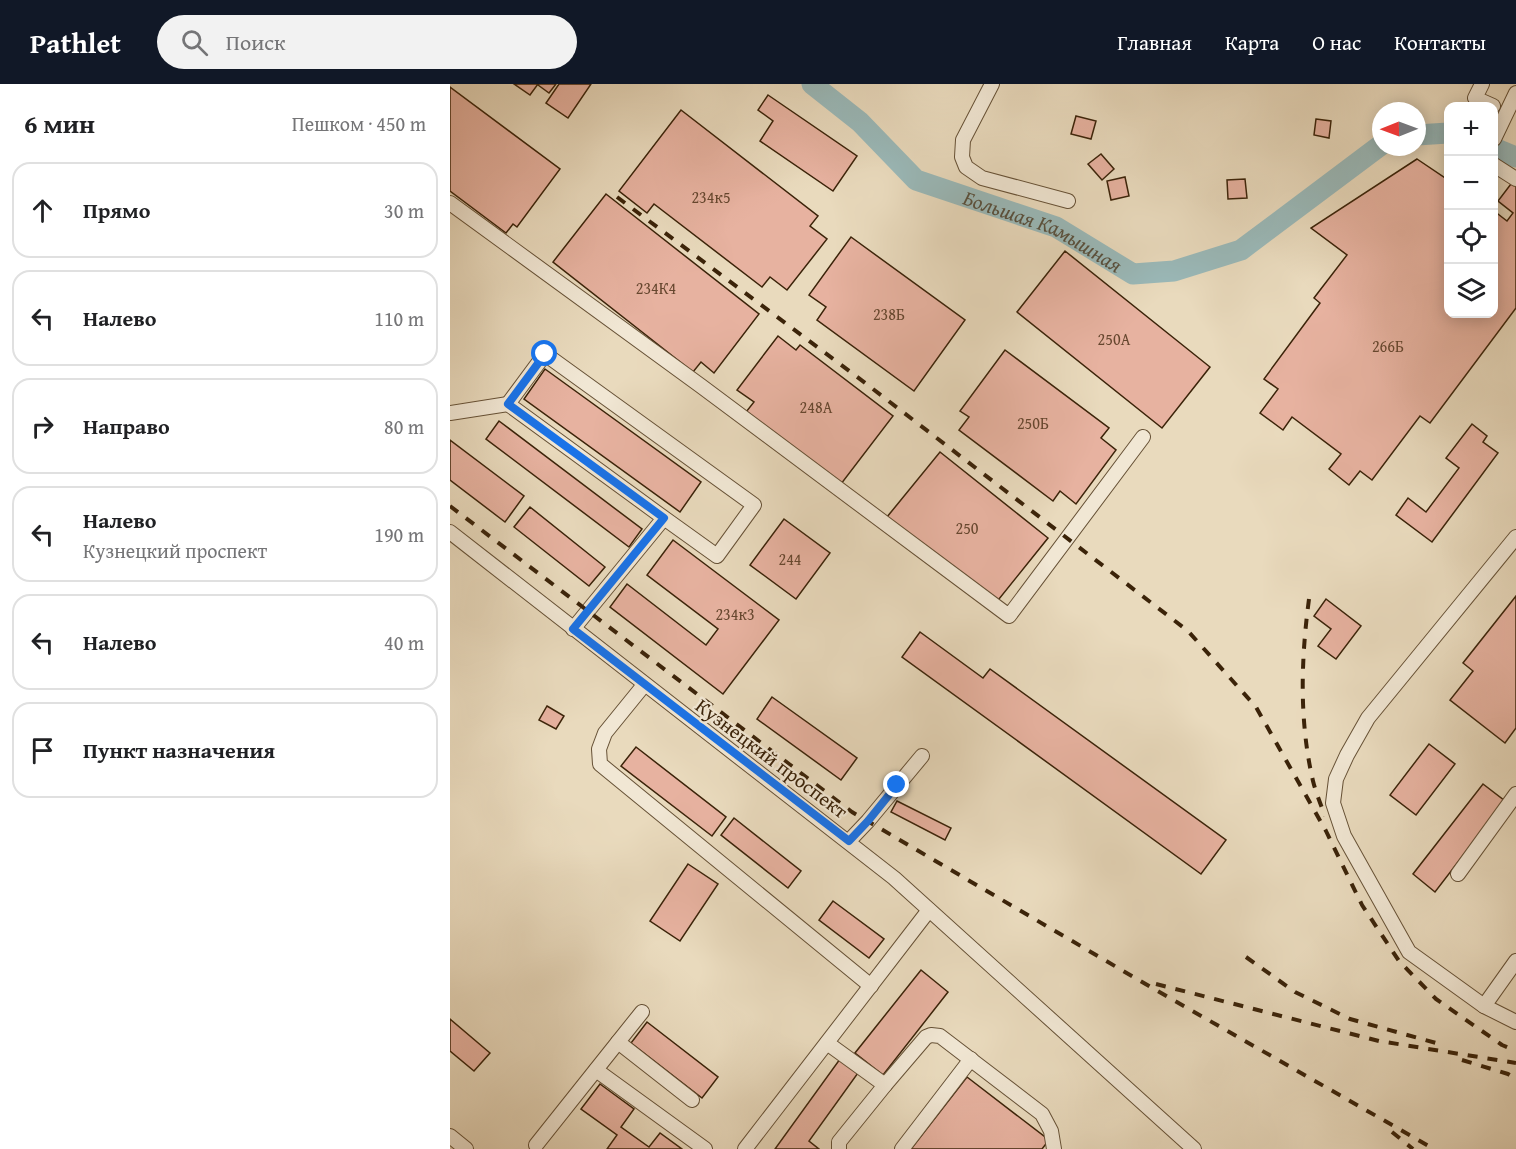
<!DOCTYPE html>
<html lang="ru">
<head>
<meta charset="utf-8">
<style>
	body { margin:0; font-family:"Gentium Book Plus",serif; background:#f2f2f2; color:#202124 }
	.controls { position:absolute; right:18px; top:18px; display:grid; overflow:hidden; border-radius:12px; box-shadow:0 3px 15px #0003 }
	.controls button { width:54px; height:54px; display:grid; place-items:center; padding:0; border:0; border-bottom:2px solid #e0e0e0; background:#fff; color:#202124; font:30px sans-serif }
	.compass { position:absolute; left:922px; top:18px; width:54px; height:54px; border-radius:50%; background:#fff; box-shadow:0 3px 15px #0003; rotate:269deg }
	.stop { position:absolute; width:18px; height:18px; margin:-14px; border:4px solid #1a73e8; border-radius:50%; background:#fff }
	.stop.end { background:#1a73e8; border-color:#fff; box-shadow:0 2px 6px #0008 }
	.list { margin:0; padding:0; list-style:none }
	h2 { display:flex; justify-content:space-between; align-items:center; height:78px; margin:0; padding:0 24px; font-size:26px }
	h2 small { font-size:20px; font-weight:400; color:#757577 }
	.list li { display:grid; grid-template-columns:39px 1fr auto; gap:18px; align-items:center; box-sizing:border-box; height:96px; margin:0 12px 12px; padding:0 12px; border:2px solid #e0e0e0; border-radius:18px }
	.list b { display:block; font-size:22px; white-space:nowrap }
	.list p { margin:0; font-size:20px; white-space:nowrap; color:#757577 }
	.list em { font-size:20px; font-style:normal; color:#757577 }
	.icon { flex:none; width:33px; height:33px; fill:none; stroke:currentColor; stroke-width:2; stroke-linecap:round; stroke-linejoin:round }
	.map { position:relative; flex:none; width:1066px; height:1065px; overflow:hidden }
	header { display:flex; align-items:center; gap:36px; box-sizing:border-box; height:84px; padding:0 30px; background:#111827; color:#fff }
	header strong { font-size:28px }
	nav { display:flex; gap:33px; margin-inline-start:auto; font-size:21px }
	.search { width:420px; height:54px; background:#f2f2f2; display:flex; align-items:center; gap:15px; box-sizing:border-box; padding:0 21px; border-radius:33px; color:#757577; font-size:22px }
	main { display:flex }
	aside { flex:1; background:#fff }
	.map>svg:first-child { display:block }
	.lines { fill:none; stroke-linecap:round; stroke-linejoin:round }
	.river { stroke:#9ab9b9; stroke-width:21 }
	.building { fill:#e7b2a0; stroke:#3b2309; stroke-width:1.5 }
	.minor-casing { stroke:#665136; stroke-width:16 }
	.minor { stroke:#f1e7d4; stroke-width:14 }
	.rail { stroke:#3b2309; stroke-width:4; stroke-dasharray:10 10; stroke-linecap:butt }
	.route { stroke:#1a73e8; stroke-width:8 }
	.labels { text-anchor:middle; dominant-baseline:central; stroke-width:4.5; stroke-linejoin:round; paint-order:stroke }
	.number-label { font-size:16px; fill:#66472f }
	.street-label { font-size:20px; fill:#3b2309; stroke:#f1e7d4 }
	.water-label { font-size:21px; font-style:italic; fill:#58503e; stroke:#f1e7d4 }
</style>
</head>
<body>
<header>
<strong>Pathlet</strong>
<div class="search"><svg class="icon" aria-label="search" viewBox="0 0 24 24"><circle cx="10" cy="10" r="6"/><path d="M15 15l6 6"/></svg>Поиск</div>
<nav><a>Главная</a><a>Карта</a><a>О нас</a><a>Контакты</a></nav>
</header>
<main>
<aside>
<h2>6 мин<small>Пешком · 450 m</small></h2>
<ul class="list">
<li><svg class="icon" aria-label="ahead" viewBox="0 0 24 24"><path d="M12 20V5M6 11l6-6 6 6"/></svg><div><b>Прямо</b></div><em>30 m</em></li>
<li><svg class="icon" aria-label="left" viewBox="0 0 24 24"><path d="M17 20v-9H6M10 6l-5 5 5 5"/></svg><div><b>Налево</b></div><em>110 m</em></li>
<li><svg class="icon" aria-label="right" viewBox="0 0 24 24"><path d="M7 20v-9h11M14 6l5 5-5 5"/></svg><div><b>Направо</b></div><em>80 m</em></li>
<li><svg class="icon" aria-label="left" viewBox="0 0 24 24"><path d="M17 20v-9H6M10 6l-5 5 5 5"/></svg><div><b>Налево</b><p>Кузнецкий проспект</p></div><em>190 m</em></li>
<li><svg class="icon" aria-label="left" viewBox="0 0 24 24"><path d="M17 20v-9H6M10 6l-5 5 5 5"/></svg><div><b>Налево</b></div><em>40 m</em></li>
<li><svg class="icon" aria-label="arrive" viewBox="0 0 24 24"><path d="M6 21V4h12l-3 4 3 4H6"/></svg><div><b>Пункт назначения</b></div></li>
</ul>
</aside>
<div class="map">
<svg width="1066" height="1065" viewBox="0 0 1066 1065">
	<rect width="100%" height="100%" fill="#e9dabd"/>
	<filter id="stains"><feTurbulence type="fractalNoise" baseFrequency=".00333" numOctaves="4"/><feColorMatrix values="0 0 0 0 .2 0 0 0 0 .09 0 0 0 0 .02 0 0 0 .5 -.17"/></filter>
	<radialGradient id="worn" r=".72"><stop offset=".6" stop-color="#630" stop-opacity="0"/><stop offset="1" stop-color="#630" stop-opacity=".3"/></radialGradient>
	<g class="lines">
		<g class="river">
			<path id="s1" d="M362,0l48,38 56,58 140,47 77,47 41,-3 67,-21 140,-105"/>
			<polyline points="967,51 998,49"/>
			<polyline points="1044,64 1066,73"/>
		</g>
	</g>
	<g class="building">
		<polygon points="64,0 88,0 80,11"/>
		<polygon points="89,0 106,0 99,9 88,1"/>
		<polygon points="109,0 141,0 118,34 96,19"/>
		<polygon points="0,3 110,85 67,143 63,140 56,149 0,107"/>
		<polygon points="318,11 407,72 383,107 310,57 323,37 308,26"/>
		<polygon points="231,26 368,132 360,142 377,155 337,206 320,193 312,203 204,120 197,129 169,107"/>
		<polygon points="626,32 646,37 641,55 621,50"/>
		<polygon points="866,35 881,37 879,54 864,51"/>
		<polygon points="651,70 664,85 652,96 638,80"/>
		<polygon points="967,75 998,96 998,230 1044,230 1044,127 1057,137 1063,129 1048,117 1064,96 1066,97 1066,224 980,339 970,332 922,396 910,387 899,401 879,385 891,370 842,333 833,346 810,329 828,305 814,295 870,219 864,214 897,171 861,144"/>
		<polygon points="675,93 679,112 661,116 657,97"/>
		<polygon points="795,95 797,114 778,115 777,96"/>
		<polygon points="156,110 309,230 264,289 251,278 243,288 103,178"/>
		<polygon points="401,153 515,236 464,307 367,236 376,223 359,211"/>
		<polygon points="615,167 760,283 712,344 567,228"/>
		<polygon points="328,252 346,266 350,261 443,332 391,400 296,328 304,318 287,306"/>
		<polygon points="555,266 659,344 651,354 666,366 626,420 610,407 603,417 509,346 519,333 510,327"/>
		<polygon points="95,285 251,398 230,428 74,315"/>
		<polygon points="49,337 192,445 179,463 36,355"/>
		<polygon points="1022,340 1037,352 1033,358 1048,369 982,458 946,431 958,414 976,428 1009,384 996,374"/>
		<polygon points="0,356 74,412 55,438 0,396"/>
		<polygon points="490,368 598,454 545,520 437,433"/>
		<polygon points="80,423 155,483 139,502 64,443"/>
		<polygon points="334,435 380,469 346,515 300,481"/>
		<polygon points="223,456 329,536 273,610 160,523 177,500 256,561 268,545 197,491"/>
		<polygon points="1066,512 1066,644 1055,659 1000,616 1023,587 1013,579"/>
		<polygon points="876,515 911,542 886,575 868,562 881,545 864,532"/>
		<polygon points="470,548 533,594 540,585 776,756 751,790 452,573"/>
		<polygon points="322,613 407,674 391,696 307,635"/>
		<polygon points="97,622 114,632 106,645 89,636"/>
		<polygon points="979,660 1005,680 966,731 940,711"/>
		<polygon points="186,663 276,733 262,752 171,682"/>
		<polygon points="1033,700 1055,717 985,808 963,790"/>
		<polygon points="447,717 501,744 495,756 441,728"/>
		<polygon points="284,734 351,787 338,804 271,751"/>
		<polygon points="238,780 268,800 230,857 200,837"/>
		<polygon points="383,817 434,855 419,874 369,836"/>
		<polygon points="471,886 498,908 433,991 405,969"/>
		<polygon points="0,935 40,969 24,987 0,967"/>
		<polygon points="197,938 268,993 252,1014 181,959"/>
		<polygon points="390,975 408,989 359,1057 369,1065 325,1065"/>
		<polygon points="517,993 599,1056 592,1065 461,1065"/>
		<polygon points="150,1000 184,1025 171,1043 199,1063 210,1049 232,1065 157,1065 167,1051 131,1025"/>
	</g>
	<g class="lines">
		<g class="minor-casing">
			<g id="minor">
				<polyline points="542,0 513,56 512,73 516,83 532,94 618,117"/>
				<polyline points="1032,0 1025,14 1043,22"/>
				<polyline points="1044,55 1066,9"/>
				<polyline points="1044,81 1066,95"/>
				<polyline points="0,119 251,302 559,532 693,353"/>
				<polyline points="0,329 58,320"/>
				<polyline points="0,448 444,794 744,1065"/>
				<polyline points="1066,453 918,634 897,671 886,695 883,719 894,752 959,868 1034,922 1066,938"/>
				<polyline points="123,545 214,434 267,472 304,421 95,270 58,320 214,434"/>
				<polyline points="194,601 155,649 149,665 150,680 421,902"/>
				<polyline points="399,757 418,737 472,672"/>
				<polyline points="1008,790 1066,710"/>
				<polyline points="1034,922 1066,877"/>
				<polyline points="192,928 168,958 242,1016"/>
				<polyline points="377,959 435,1001 476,953 481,951 490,952 592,1030 601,1047 604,1065"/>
				<polyline points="146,986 255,1065"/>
				<polyline points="0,1052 16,1065"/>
				<polyline points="86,1061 168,958"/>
				<polyline points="295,1065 479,826"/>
				<polyline points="389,1065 389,1058 435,1001"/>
				<polyline points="452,1065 521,975"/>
			</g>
		</g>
		<use href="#minor" class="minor"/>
		<g class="rail">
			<polyline points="167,113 406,292 738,547 806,623 876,747 912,821 949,877 986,915 1052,961 1066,967"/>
			<polyline points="0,422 402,728 704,905 984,1065"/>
			<path d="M859,515c-8,60 -10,122 4,182 3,12 8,24 12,35"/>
			<polyline points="796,873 845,908 900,935 986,959"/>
			<polyline points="706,900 929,957 1066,979"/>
			<polyline points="1012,976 1058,990 1066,995"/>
			<polyline points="942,1048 963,1065"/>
		</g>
	</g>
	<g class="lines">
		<polyline class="route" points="95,270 58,320 214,434 123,545 399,757 418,737 447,701"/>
	</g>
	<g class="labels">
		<g class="number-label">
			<text x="261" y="113">234к5</text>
			<text x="206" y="204">234К4</text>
			<text x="439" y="230">238Б</text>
			<text x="664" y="255">250А</text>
			<text x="938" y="262">266Б</text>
			<text x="366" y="323">248А</text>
			<text x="583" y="339">250Б</text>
			<text x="517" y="444">250</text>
			<text x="340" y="475">244</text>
			<text x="285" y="530">234к3</text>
		</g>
		<g class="street-label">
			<text transform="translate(322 674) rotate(37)">Кузнецкий проспект</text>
		</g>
		<g class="water-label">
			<text stroke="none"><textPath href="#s1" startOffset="279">Большая Камышная</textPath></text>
		</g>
	</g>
	<rect width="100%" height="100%" filter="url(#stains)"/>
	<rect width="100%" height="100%" fill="url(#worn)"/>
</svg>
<div class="controls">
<button>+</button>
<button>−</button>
<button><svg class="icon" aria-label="locate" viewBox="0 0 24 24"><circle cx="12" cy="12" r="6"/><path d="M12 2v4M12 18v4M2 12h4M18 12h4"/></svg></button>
<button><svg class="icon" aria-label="layers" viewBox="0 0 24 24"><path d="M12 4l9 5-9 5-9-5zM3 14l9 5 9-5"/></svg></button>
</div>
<svg class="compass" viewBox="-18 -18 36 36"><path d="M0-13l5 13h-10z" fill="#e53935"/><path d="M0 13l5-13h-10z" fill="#757577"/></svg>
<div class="stop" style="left:95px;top:270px"></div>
<div class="stop end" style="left:447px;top:701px"></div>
</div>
</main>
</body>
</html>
